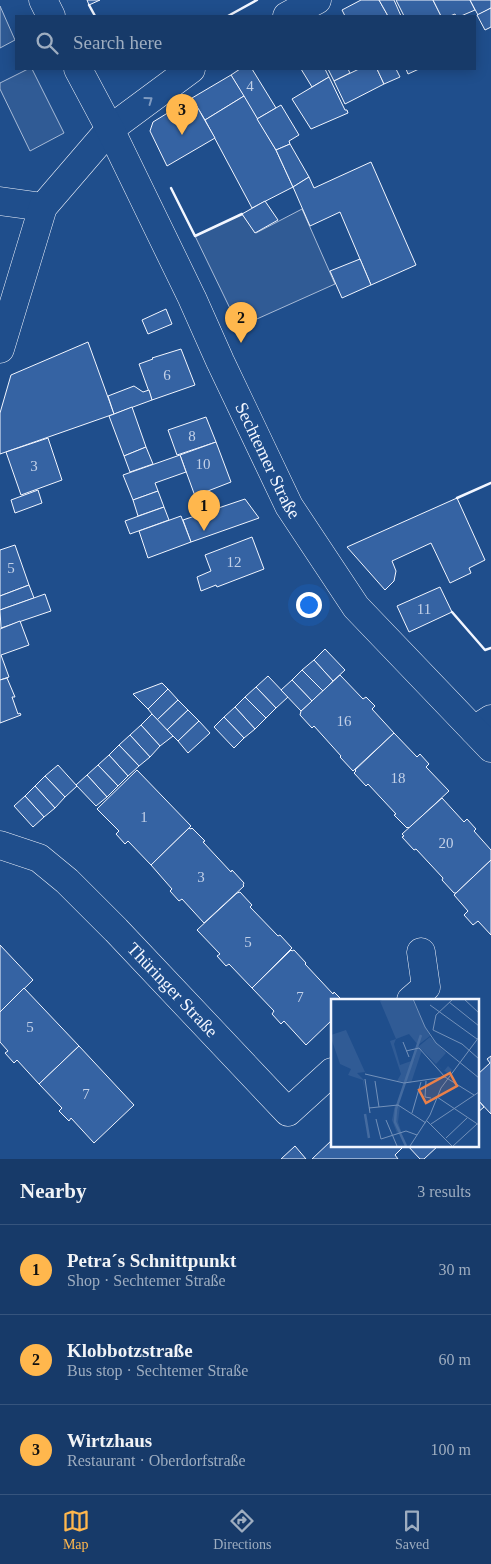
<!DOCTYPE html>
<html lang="en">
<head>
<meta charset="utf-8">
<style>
	body { margin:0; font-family:Georgia,serif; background:#20416f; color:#f1f3f6 }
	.you { position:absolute; left:308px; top:604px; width:18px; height:18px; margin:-12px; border:4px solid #fff; border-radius:50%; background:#1a73e8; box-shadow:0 0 0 8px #1a73e833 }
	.badge { display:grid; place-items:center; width:32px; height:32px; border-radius:50%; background:#ffb74d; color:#111; font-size:16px; font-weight:700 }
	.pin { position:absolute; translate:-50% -41px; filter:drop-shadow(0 1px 2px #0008) }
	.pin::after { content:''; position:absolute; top:26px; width:18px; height:15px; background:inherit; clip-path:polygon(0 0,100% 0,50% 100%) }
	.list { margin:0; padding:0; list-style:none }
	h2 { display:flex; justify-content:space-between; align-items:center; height:65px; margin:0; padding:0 20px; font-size:21px }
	h2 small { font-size:16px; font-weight:400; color:#9eadc0 }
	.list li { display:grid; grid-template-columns:32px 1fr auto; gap:15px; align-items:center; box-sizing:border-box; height:90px; padding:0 20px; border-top:1px solid #36547d }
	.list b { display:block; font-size:19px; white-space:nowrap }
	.list p { margin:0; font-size:16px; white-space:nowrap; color:#9eadc0 }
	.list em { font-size:16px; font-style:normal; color:#9eadc0 }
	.icon { flex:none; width:28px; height:28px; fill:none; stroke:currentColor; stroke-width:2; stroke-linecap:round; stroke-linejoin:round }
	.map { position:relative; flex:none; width:491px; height:1159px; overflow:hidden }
	.search { position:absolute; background:#173a69; box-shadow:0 2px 12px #0003; left:15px; right:15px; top:15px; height:55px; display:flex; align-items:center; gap:12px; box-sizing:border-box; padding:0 18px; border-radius:0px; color:#9eadc0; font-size:19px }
	.sheet { height:335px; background:#173a69 }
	nav { display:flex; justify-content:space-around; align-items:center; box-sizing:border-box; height:70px; border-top:1px solid #36547d; background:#173a69; font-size:14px; color:#9eadc0 }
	nav a { display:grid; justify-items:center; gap:2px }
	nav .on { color:#ffb74d }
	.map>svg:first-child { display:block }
	.built { fill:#305b95; stroke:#a8bbd7 }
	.building { fill:#3563a3; stroke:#f2f6ff }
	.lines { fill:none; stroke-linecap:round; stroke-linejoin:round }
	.minor-casing { stroke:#f2f6ff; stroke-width:29 }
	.tertiary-casing { stroke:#f2f6ff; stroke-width:29 }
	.minor { stroke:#1f4e8c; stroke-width:28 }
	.tertiary { stroke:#1f4e8c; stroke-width:28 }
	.wall { stroke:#f2f6ff; stroke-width:2.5 }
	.oneway { stroke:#7e9ac0 }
	.labels { text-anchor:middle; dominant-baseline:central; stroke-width:4; stroke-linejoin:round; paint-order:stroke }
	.number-label { font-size:15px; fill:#c3d1e8 }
	.street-label { font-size:18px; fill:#f2f6ff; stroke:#1f4e8c }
	.inset-river { fill:none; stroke:#446ba0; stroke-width:2.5 }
	.inset-road { fill:none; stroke:#7391ba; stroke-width:1 }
	.view { fill:#ea8049; fill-opacity:0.15; stroke:#ea8049; stroke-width:2.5 }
	.inset-edge { fill:none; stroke:#f2f6ff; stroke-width:2.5 }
</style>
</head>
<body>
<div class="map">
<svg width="491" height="1159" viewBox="0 0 491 1159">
	<rect width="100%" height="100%" fill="#1f4e8c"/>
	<g class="built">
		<polygon points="0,6 15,40 0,48"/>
		<polygon points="28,69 32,69 64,133 30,151 0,89 0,83"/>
		<polygon points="302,209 335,284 239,327 195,236 242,214 256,233"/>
	</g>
	<g class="building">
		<polygon points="87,0 100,0 89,5"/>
		<polygon points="361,0 379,0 388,16 345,16 342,10"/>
		<polygon points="379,0 394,0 401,16 388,16"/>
		<polygon points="396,0 433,0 441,16 404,16"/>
		<polygon points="433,0 470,0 475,10 461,16 456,16 455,14 450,16 441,16"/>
		<polygon points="470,0 491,0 491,8 478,15"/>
		<polygon points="491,8 491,27 485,30 477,15"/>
		<polygon points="240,69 252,69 276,108 257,119 231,75"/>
		<polygon points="301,69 325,69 329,77 312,87"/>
		<polygon points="328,69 348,69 350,73 334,81"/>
		<polygon points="359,69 377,69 384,84 345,104 334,81"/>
		<polygon points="377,69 396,69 400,77 384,84"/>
		<polygon points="406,69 419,69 408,74"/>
		<polygon points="231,75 244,96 205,120 192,98"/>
		<polygon points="329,77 345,110 347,110 348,113 311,129 292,99"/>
		<polygon points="244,96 276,150 293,187 252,208 205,120"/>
		<polygon points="192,98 215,138 167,166 150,131 153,122"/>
		<polygon points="281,105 299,135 289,141 290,144 276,150 257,119"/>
		<polygon points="290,144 309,177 293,187 276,150"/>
		<polygon points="371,162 416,265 371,285 340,212 310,226 293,187 309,177 314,188"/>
		<polygon points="265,201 278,220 255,233 242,214"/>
		<polygon points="360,259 371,285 342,298 330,271"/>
		<polygon points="166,309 172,324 148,334 142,320"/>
		<polygon points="88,342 114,414 0,454 0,413 11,375"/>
		<polygon points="181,349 195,385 152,400 139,364 153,359 152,358"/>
		<polygon points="134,386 143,392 149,390 152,400 114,414 108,396"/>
		<polygon points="132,407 146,447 124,456 109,416"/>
		<polygon points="206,417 216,442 177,455 168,430"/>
		<polygon points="48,438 62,480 21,495 6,452"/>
		<polygon points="216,442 231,482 195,496 180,455"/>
		<polygon points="146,447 153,464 130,472 124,456"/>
		<polygon points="180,455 186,472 155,483 158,491 133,500 123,475"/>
		<polygon points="38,490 42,503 15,513 11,500"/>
		<polygon points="158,491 164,507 138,516 133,500"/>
		<polygon points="457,498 485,560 469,568 471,573 450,583 431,543 392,561 396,571 394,581 385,590 347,547"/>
		<polygon points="245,499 259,518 191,542 183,520"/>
		<polygon points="164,507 169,520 130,534 125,521"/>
		<polygon points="181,516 191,542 148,558 139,531"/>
		<polygon points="252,537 264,569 217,587 216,585 201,591 197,577 211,571 205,555"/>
		<polygon points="15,545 29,585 0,596 0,550"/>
		<polygon points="29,585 34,598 0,610 0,596"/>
		<polygon points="440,587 452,612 409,632 397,606"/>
		<polygon points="45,594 51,611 1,628 0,610"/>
		<polygon points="20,621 29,645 1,655 9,677 0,680 0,629"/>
		<polygon points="325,649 345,670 333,681 314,660"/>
		<polygon points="314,660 333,681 323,691 302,670"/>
		<polygon points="302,670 323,691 312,701 292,680"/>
		<polygon points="340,675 363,699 366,697 375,706 372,709 394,733 353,771 340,757 341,756 314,726 312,728 300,715 301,711"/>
		<polygon points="268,676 288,697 276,708 256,687"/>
		<polygon points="7,678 15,697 12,697 18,714 20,713 21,715 0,723 0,680"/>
		<polygon points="292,680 312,701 301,711 281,690"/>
		<polygon points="162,683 168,689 148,709 133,694"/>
		<polygon points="256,687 276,708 266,718 245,697"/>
		<polygon points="168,689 178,700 157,720 148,709"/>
		<polygon points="245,697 266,718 255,729 235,707"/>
		<polygon points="178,700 188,710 167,730 157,720"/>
		<polygon points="235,707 255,729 244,738 224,717"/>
		<polygon points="188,710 199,721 178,741 167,730"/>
		<polygon points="152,714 173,736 160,746 141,725"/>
		<polygon points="224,717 244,738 234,748 214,727"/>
		<polygon points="199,721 210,733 188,753 178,741"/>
		<polygon points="141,725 160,746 150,757 130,735"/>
		<polygon points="394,733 417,757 420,754 429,764 426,767 449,791 409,828 408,827 407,828 394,815 396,814 368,784 366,786 354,773 356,771 355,770"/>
		<polygon points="130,735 150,757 139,766 119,745"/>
		<polygon points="119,745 139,766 128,776 109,755"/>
		<polygon points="109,755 128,776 118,786 98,765"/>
		<polygon points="58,765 77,786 65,797 45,776"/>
		<polygon points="98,765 118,786 107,797 87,775"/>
		<polygon points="137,770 191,826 151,865 128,841 125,844 116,834 119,831 97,809"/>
		<polygon points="87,775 107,797 96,806 76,785"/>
		<polygon points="45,776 65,797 55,808 35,786"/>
		<polygon points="35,786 55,808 44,817 25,796"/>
		<polygon points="25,796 44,817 33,827 14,806"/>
		<polygon points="442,798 464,822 467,819 476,829 474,831 491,850 491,860 456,893 454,893 442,880 443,878 416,849 414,850 402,837 404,836 402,834"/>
		<polygon points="189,828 191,829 192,828 205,841 203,842 231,872 232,870 244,883 243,885 244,886 204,923 182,899 179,901 170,891 172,889 151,865"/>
		<polygon points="491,860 491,935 478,921 473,925 464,915 468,911 454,895"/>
		<polygon points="240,892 252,905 250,907 278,936 280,935 292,948 252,988 229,964 226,966 217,956 220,954 197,930 237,893"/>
		<polygon points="0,945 33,980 0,1012"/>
		<polygon points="291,950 292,951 294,950 306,963 305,964 333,994 334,992 342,1000 332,1000 332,1020 306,1045 284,1021 281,1024 272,1014 274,1011 252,988"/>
		<polygon points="24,988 79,1046 39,1084 17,1060 14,1063 5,1053 8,1051 0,1042 0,1012"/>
		<polygon points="79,1046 134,1105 94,1143 71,1118 69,1121 59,1111 62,1108 39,1084"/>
		<polygon points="491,1056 491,1114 477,1099 477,1075 490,1063 487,1059"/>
		<polygon points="477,1099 484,1107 477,1113"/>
		<polygon points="332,1140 332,1145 405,1145 395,1155 398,1159 312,1159"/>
		<polygon points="407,1145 439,1145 424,1159 420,1159"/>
		<polygon points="295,1146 306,1159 281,1159"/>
	</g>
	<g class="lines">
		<g class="minor-casing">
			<g id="minor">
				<polyline points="287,16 317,0"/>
				<polyline points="0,201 43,207"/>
				<polyline points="0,349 43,207 110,129 191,69"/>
				<polyline points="474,730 491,719"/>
				<path id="s1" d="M0,845l39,13 28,23 49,49 172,182 44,-40"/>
				<polyline points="411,1000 426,987 421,952"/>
			</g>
		</g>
		<g class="tertiary-casing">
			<g id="tertiary">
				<polyline points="43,0 51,16"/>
				<path id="s2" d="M78,69l32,60 82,169 28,63 69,145 67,101 135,141"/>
			</g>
		</g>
		<use href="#minor" class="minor"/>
		<use href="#tertiary" class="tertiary"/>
		<g class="wall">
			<polyline points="89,5 95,16"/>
			<polyline points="228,16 257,0"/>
			<polyline points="171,188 195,236 242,214"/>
			<polyline points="457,498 491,483"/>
			<polyline points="452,612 485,650 491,648"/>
		</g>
	</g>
	<defs><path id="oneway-chevron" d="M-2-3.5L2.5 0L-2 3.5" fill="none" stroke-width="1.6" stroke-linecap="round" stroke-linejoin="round" transform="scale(1.25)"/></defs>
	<use class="oneway" href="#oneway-chevron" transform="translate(149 100) rotate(-36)"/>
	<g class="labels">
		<g class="number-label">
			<text x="250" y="86">4</text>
			<text x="167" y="375">6</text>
			<text x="192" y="436">8</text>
			<text x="203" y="464">10</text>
			<text x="34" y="466">3</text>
			<text x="234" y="562">12</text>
			<text x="11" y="568">5</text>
			<text x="424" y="609">11</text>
			<text x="344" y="721">16</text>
			<text x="398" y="778">18</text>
			<text x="144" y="817">1</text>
			<text x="446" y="843">20</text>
			<text x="201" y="877">3</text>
			<text x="248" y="942">5</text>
			<text x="300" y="997">7</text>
			<text x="30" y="1027">5</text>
			<text x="86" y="1094">7</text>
		</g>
		<g class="street-label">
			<text stroke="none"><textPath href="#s2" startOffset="435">Sechtemer Straße</textPath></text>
			<text stroke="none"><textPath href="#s1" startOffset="229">Thüringer Straße</textPath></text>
		</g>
	</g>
	<g transform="translate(331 999)">
		<rect width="148" height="148" fill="#1f4e8c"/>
		<path d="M53,0h28l18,37 -12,9 -9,-11 -13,5 -2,5 6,21 14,-5 4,-13 12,-10 16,16 -10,11 8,7 4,-5 4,4 -3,4 -9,-6 -18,-18 -11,33 -14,-2 4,-7 -11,-33 6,-2 -16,-38zM15,31l19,42 -8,1 7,7 1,14 -2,-14 -15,-5 3,-6 -11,-5 -9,-26v-3zM64,106l5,1 -2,16 3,9 -4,2 -5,-13z" fill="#305b95"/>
		<path class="inset-river" d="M34,115l4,24M75,147l-11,-24 1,-13 25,-74"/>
		<path class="inset-road" d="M82,0l12,28 11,16 43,35M122,0l-17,16 -3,15 29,14 17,15M133,0l15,14M118,3l30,24M99,6l47,34M72,43l6,15M75,52l13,-3 26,29M34,75l39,9 41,-6 29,18M34,80l5,34M44,82l4,26M95,82l-1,16 6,1M106,98l42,28M38,109l29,-3 28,18M81,114l9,-31M45,120l5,20M55,121l11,26M96,122l25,25M100,125l48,-32M115,139l21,-20M50,140l25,-8 11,4M79,147l20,-31 11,-27 38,-51M122,147l24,-22"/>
		<path class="view" d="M119,74l7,13 -31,17 -7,-13z"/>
		<rect width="148" height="148" class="inset-edge"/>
	</g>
</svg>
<div class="you"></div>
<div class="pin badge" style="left:204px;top:531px">1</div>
<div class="pin badge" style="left:241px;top:343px">2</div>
<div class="pin badge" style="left:182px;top:135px">3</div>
<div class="search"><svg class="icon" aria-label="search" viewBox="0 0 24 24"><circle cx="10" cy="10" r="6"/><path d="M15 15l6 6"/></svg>Search here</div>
</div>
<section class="sheet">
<h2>Nearby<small>3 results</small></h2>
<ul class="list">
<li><span class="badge">1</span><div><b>Petra´s Schnittpunkt</b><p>Shop · Sechtemer Straße</p></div><em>30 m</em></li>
<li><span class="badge">2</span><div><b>Klobbotzstraße</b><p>Bus stop · Sechtemer Straße</p></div><em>60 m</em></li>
<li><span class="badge">3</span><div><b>Wirtzhaus</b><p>Restaurant · Oberdorfstraße</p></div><em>100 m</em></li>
</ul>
</section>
<nav>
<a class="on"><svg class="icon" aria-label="map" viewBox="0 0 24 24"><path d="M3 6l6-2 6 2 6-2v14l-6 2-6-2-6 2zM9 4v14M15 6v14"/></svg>Map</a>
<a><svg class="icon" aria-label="directions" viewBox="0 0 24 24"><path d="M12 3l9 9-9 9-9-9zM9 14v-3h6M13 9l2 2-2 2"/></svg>Directions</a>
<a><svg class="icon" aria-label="saved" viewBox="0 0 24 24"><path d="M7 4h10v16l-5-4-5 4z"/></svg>Saved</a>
</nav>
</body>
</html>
